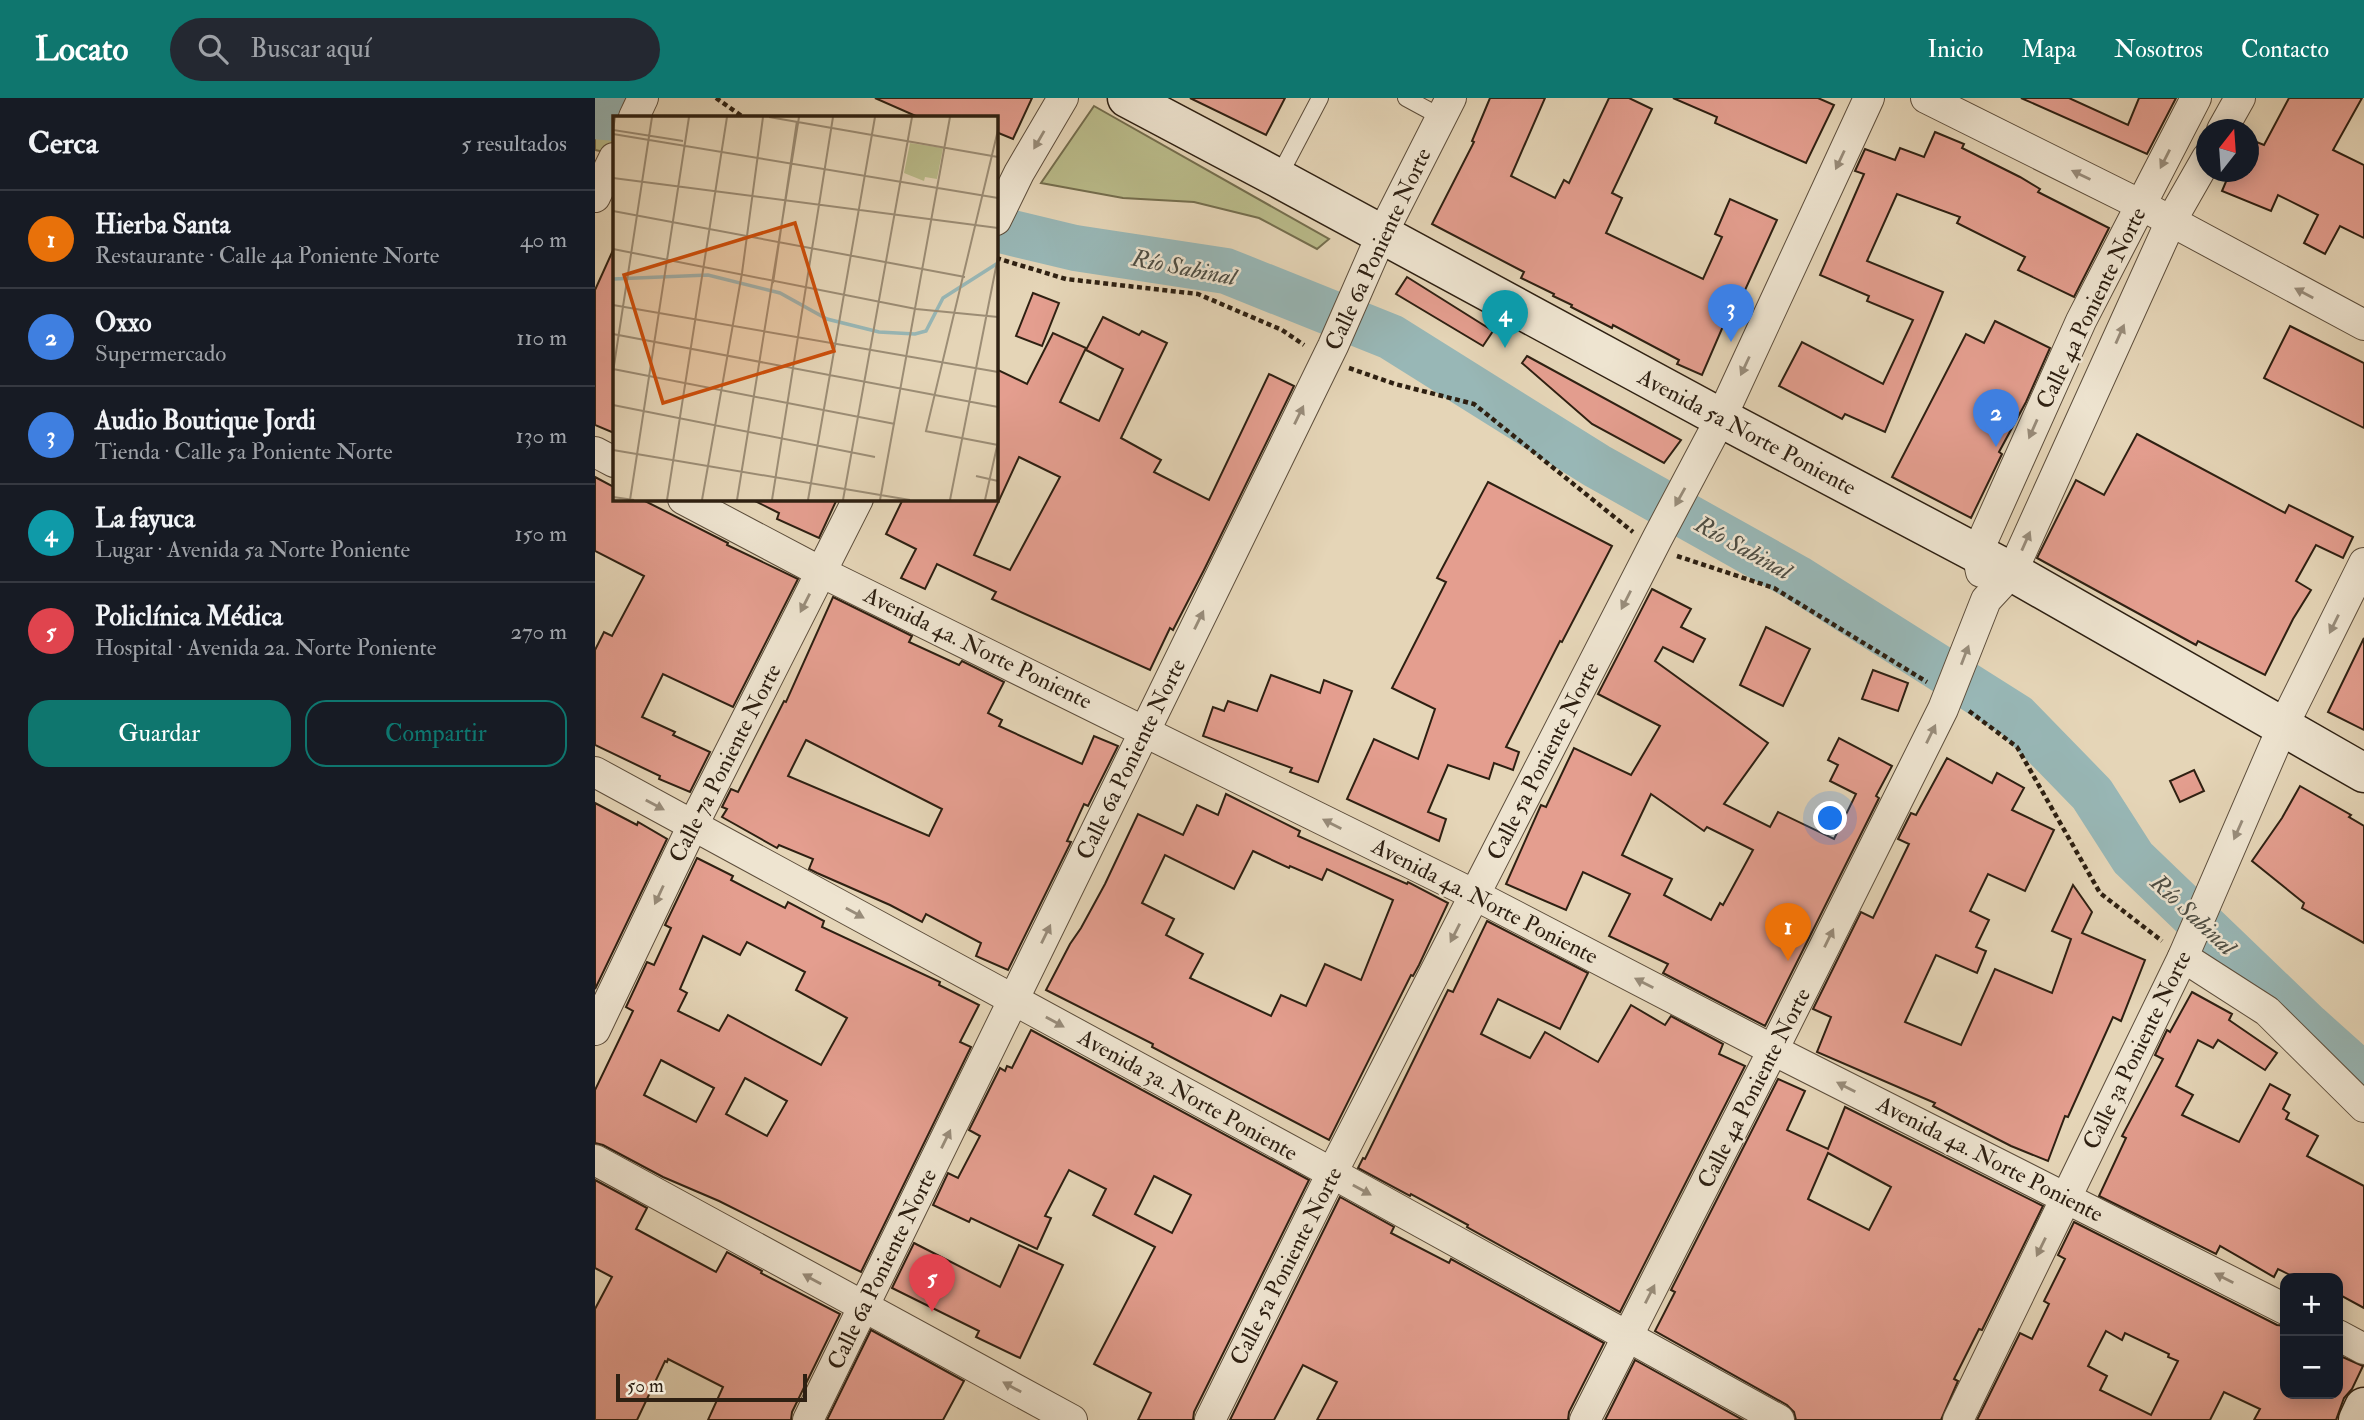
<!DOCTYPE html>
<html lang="es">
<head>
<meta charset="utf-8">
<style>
	body { margin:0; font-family:"IM FELL Double Pica",serif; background:#242831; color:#f1f3f6 }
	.controls { position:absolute; right:21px; bottom:21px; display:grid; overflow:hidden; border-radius:14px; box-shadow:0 4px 18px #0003 }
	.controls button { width:63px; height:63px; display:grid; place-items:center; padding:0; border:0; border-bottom:2px solid #363941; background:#171b24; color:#f1f3f6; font:35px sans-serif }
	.compass { position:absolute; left:1601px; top:21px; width:63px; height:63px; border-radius:50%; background:#171b24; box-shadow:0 4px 18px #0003; rotate:17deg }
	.scale { position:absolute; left:21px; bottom:18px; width:191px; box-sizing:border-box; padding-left:7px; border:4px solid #2e2012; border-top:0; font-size:19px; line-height:24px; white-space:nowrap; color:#2e2012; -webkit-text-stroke:5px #eee4d0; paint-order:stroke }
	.you { position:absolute; left:1236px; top:721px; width:24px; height:24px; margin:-18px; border:5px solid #fff; border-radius:50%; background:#1a73e8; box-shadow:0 0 0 10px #1a73e833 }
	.badge { display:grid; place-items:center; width:46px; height:46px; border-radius:50%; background:#0f766e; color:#fff; font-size:23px; font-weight:700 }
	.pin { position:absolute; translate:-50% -58px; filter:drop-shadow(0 2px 4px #0008) }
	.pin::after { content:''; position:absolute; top:37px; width:24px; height:21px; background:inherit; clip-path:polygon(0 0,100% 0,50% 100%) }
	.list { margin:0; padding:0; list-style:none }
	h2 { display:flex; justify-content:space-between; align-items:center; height:91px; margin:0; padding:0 28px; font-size:30px }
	h2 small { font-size:23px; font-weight:400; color:#9ea1a6 }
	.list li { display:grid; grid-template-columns:46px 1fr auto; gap:21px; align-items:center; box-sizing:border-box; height:98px; padding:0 28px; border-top:2px solid #363941 }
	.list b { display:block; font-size:26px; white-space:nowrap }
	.list p { margin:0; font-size:23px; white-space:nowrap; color:#9ea1a6 }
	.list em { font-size:23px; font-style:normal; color:#9ea1a6 }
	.actions { display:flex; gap:14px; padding:21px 28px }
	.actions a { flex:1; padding:16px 0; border:2px solid #0f766e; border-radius:21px; text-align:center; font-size:24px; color:#0f766e }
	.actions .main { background:#0f766e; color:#fff }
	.icon { flex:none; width:38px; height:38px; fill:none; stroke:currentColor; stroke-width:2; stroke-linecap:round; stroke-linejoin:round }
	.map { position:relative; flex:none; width:1769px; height:1322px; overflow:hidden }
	header { display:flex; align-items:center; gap:42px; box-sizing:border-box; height:98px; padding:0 35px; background:#0f766e; color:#fff }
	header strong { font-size:33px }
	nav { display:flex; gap:38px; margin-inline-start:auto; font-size:24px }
	.search { width:490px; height:63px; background:#242831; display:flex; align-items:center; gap:18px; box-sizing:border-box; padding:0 24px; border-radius:38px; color:#9ea1a6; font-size:26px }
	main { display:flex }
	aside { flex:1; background:#171b24 }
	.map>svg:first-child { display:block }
	.green { fill:#babc8b; stroke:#746e4e; stroke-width:2 }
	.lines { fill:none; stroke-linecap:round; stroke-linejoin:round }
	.river { stroke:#98b7b6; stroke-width:46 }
	.building { fill:#e49e8f; stroke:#2e2012; stroke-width:2; fill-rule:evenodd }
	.lane-casing { stroke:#5c4d3b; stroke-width:18 }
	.street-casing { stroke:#5c4d3b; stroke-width:32 }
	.secondary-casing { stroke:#2e2012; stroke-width:41 }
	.path { stroke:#2e2012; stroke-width:4.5; stroke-dasharray:5 3.5; stroke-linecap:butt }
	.lane { stroke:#eee4d0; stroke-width:16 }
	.street { stroke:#eee4d0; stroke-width:30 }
	.secondary { stroke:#eee4d0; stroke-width:38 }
	.oneway { fill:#988c7a }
	.labels { text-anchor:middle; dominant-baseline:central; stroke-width:5; stroke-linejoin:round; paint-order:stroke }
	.street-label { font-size:23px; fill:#2e2012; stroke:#eee4d0 }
	.water-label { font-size:24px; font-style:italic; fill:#4e4d43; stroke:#eee4d0 }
	.inset-river { fill:none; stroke:#98b7b6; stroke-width:3.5 }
	.inset-road { fill:none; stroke:#9c8d75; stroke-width:2 }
	.view { fill:#cc500d; fill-opacity:0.15; stroke:#cc500d; stroke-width:3.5 }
	.inset-edge { fill:none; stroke:#2e2012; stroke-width:3.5 }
</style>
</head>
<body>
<header>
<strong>Locato</strong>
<div class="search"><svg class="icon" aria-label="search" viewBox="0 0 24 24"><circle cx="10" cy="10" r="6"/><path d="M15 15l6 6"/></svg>Buscar aquí</div>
<nav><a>Inicio</a><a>Mapa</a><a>Nosotros</a><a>Contacto</a></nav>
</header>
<main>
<aside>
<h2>Cerca<small>5 resultados</small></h2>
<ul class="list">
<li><span class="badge" style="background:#e8710a">1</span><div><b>Hierba Santa</b><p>Restaurante · Calle 4a Poniente Norte</p></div><em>40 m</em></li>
<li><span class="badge" style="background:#3f7fe0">2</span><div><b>Oxxo</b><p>Supermercado</p></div><em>110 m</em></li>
<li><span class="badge" style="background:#3f7fe0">3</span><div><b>Audio Boutique Jordi</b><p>Tienda · Calle 5a Poniente Norte</p></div><em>130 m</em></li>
<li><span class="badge" style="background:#0f9aa8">4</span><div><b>La fayuca</b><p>Lugar · Avenida 5a Norte Poniente</p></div><em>150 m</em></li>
<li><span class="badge" style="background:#e0444e">5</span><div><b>Policlínica Médica</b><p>Hospital · Avenida 2a. Norte Poniente</p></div><em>270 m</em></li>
</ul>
<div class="actions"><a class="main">Guardar</a><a>Compartir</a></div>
</aside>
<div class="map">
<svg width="1769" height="1322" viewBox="0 0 1769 1322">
	<rect width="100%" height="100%" fill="#e5d5b7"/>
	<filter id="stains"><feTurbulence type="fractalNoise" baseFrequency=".00286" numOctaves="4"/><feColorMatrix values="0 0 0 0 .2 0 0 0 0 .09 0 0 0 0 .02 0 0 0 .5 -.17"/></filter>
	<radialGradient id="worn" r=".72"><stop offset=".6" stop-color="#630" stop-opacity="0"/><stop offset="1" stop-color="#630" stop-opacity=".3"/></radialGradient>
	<g class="green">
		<polygon points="0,0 48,0 39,19 19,19 19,56 0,52"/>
		<polygon points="499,8 734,141 722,151 664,120 599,104 528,100 446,85"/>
	</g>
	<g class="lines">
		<g class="river">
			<polyline points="0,18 19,20"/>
			<polyline points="401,131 480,150 631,173 796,239 1002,368 1202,480 1422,619 1497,696 1538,760 1713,928 1769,978"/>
		</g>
	</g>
	<g class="building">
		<polygon points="280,0 437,0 418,41 401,34 401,19 323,19"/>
		<polygon points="595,0 690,0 671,37"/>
		<polygon points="895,0 950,0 916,78 960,100 969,82 974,85 1014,0 1034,0 1057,11 1017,95 1027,100 1011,135 1108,181 1127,139 1120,136 1135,101 1182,122 1140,214 1135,212 1107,277 1082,266 1084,262 1018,227 1017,230 976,209 977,207 958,198 959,196 926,180 929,174 837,126 879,44 877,43"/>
		<polygon points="1078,0 1223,0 1239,7 1211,65 1120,25 1122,19"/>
		<polygon points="1426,0 1474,0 1533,27 1544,0 1581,0 1552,56"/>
		<polygon points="1694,0 1767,0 1738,52 1769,67 1769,140 1745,128 1730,156 1709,145 1723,117 1683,97 1676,113 1627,93 1635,74 1654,74 1654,41 1669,47"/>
		<polygon points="1340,34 1369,46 1367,50 1425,79 1445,91 1443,94 1514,130 1479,199 1423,172 1430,159 1362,125 1365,119 1302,96 1272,163 1348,194 1290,334 1250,316 1247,321 1184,288 1207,244 1288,286 1318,222 1272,203 1274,198 1225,177 1269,76 1260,73 1270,51 1300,62 1305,50 1329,59"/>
		<polygon points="19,150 19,335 0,327 0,192"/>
		<polygon points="812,179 898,233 888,248 801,196"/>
		<polygon points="438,195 464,205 447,248 421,238"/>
		<path d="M508,219l36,18 3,-4 25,12 -46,95 40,22 -7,12 55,28 60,-126 25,12 -90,184 -31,60 -3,-2 -20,42 -158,-71 4,-7 -59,-28 -12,25 -24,-11 15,-29 -30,-15 17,-35h93v-130l31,15 26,-51 33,15 -26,54 39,19 24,-52 -37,-19zM424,359l41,20 -50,93 -36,-15z"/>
		<polygon points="1400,223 1455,250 1431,304 1404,354 1407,356 1376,420 1297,379 1371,236 1389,245"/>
		<polygon points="1695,228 1769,265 1769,330 1669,280"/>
		<polygon points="932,258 1086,342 1069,365 997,326 927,265"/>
		<polygon points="1542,336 1690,415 1694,407 1758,439 1748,460 1721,447 1701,483 1716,492 1698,521 1670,577 1603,543 1601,547 1442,460 1481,382 1509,397"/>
		<polygon points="0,379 19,389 19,401 46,401 133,445 132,447 203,481 138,609 68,576 47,619 80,634 78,637 115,654 95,694 64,681 65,678 0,647 0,552 9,534 17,538 49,478 0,453"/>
		<polygon points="893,384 1017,448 967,544 965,543 911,649 924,654 918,672 899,665 894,681 853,667 833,714 851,721 844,743 752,701 779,641 823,661 840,611 797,590 851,484 842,480"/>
		<polygon points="156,401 242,401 224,440 182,421 184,415"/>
		<path d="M1057,491l39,20 -10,18 24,12 -12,23 -30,-15 -8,14 113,82 -44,61 46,23 8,-15 56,27 22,-45 -26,-13 8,-16 -10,-5 11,-22 53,28 -16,30 3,2 -114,228 -102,-53 5,-9 -59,-28 21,-42 -47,-22 -17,38 -60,-26 35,-79 5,2 28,-59 57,27 29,-49 -62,-32zM1056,696l53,37 3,-4 46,23 -30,55 -3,-2 -9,17 -47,-25 8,-16 -50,-24z"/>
		<path d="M238,499l79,39 -3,6 50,23 3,-4 42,21 -16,31 14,7 -3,6 83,38 12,-28 24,10 -30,60 -4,-2 -17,37 4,1 -63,128 -32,-14 5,-13 -55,-29 -4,8 -32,-17 -73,-32 -8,-4 4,-10 -34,-14 -2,3 -55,-31 5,-8 -5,-2 9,-18 7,3 46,-91 2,1zM211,642l136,69 -13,27 -141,-60z"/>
		<polygon points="1171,529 1215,551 1188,608 1145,587"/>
		<polygon points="1769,540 1769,632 1733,614"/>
		<polygon points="1278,572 1313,585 1303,613 1267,601"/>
		<polygon points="676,577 725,595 729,582 757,593 723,684 695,674 697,670 608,638 618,609 629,613 633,603 662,613"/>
		<polygon points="1352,660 1397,685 1402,675 1429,690 1417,712 1459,732 1430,793 1393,776 1375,813 1394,822 1381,849 1391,853 1382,875 1341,857 1310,924 1366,947 1400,871 1457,895 1476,841 1457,833 1478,787 1497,814 1487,835 1550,862 1526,923 1518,919 1473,1019 1470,1018 1453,1063 1416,1048 1338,1008 1340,1005 1222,954 1236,919 1218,911 1266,814 1278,820 1314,746 1303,741 1316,715 1321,717"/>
		<polygon points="1599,672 1609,693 1585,704 1575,683"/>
		<polygon points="1705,688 1756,717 1754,719 1769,728 1769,845 1707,810 1709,805 1657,763 1687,720"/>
		<path d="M631,696l74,37 -2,5 109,48 1,-2 40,21 -29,62 -6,11 -2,-1 -82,165 -177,-93 1,-3 -107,-54 24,-46 11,-16 24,-44 33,-70 45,21 14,-30 21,10zM658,753l36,17 1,-2 32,14 5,-11 66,31 -32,80 -36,-16 -19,42 -25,-11 -10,21 -81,-38 13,-24 -37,-19 8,-16 -32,-16 23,-48 69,34z"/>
		<polygon points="0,705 42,727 43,724 72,741 0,891"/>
		<path d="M102,760l36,18 -2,4 54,28 3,-6 36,19 -2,6 118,55 -1,3 40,20 -19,37 11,5 -110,225 -142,-71 -56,-24 -60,-32 -8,-2v-53l38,-79 -7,-4 21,-45 7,3 17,-37 -6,-3zM108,838l37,19 7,-13 58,30 -9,18 51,28 -26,47 -93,-50 -9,16 -41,-20 9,-18 -7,-4zM66,962l53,28 -18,34 -52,-27zM150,980l42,23 -20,35 -41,-22z"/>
		<polygon points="892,823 993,875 965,931 903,901 886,936 935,960 950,934 1003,964 1036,907 1070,927 1076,918 1128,946 1124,956 1150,968 1025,1214 872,1129 873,1127 816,1096 815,1098 763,1070 768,1060 770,1061 853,892 858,894"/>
		<polygon points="1597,894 1637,916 1634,922 1682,955 1670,972 1623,942 1618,950 1603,942 1581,988 1598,997 1587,1017 1644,1044 1675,986 1695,997 1688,1011 1694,1015 1691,1021 1723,1038 1712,1058 1769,1088 1769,1210 1743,1196 1743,1180 1701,1180 1683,1171 1679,1179 1625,1148 1621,1156 1504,1098 1531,1040 1527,1038 1568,961 1560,957 1572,932 1575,934"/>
		<path d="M436,932l278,150 -115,232 -1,8h-55l13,-27 -57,-29 61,-117 -62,-32 13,-26 -37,-19 -24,46 6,2 -14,31 -66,-31 -2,4 -36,-17 15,-32 10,5 22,-42 -11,-6 31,-62 5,3 2,-5 5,2zM559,1078l37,19 -19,38 -37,-19z"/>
		<path d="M1183,981l27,12 -18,39 41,19 17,-42 198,99 -61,124 -3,-1 -25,50 4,2 -17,39h-145l-2,-8 -7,-7 -132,-74 20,-39 -4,-2zM1233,1055l63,34 -22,43 -61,-31z"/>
		<polygon points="0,1082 52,1110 41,1131 121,1174 132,1154 167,1173 166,1175 245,1216 197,1314 196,1322 113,1322 128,1289 73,1261 72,1264 70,1263 42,1322 0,1322 0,1211 17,1179 0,1170"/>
		<polygon points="745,1099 799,1129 796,1135 854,1165 856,1161 1009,1245 974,1314 973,1322 722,1322 742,1284 708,1267 679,1322 635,1322"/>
		<path d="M1479,1124l203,103 8,1v68h53v-39l25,11 -11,23 -8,9 -8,22h-82l6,-11 -36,-17 -14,28h-233l43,-87 12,6 17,-35 -5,-3 21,-42 -7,-4zM1511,1233l16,9 3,-7 44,21 -1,3 10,4 -27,54 -51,-25 7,-14 -19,-10z"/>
		<polygon points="319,1145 405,1189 424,1147 468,1167 425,1260 381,1239 384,1233 297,1190"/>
		<polygon points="276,1232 369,1283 348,1322 232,1322"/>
		<polygon points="1040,1262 1148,1322 1010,1322"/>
	</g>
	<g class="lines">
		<g class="lane-casing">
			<g id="lane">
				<polyline points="811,0 846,19"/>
				<polyline points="683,80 725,0"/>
			</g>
		</g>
		<g class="street-casing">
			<g id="street">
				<polyline points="1331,0 1546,107 1769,227"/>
				<polyline points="39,19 48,0"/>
				<polyline points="1627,32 1645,0"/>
				<polyline points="0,99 19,60"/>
				<polyline points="401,122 424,75 468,0"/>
				<polyline points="0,354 19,364"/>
				<polyline points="88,401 226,474 880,797 1178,952 1690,1211"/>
				<polyline points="1386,474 1382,455 1486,223 1601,0"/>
				<polyline points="0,674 737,1075 1184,1322"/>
				<polyline points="1588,859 1672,913 1769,1009"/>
				<polyline points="0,932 98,727 263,401"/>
				<polyline points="0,1062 477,1322"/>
				<polyline points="1743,1237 1769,1251"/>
				<polyline points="213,1322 738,248 787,136 856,0"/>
				<polyline points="615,1322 737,1075 1062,441 1126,320 1274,0"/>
				<polyline points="990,1322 1178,952 1348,611 1391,502 1417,474 1576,123 1612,60"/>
				<polyline points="1363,1322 1588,859 1688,628 1769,465"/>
			</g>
		</g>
		<g class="secondary-casing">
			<g id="secondary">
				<polyline points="532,0 683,80 1126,320 1417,474 1769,675"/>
				<polyline points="1763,1322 1769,1309"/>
			</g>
		</g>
		<g class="path">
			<polyline points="121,0 148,19"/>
			<polyline points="401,160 471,181 603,196 687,232 709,247"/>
			<polyline points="754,270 800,286 879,306 1038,434"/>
			<polyline points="1082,458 1179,490 1332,584"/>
			<polyline points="1374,613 1422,649 1505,795 1567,843"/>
		</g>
		<use href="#lane" class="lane"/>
		<use href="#street" class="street"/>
		<use href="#secondary" class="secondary"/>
	</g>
	<defs><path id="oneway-solid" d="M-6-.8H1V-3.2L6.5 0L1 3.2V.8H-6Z" transform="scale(1.75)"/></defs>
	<g class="oneway">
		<use href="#oneway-solid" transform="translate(444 42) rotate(120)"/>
		<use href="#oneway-solid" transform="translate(1570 61) rotate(117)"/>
		<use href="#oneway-solid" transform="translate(1245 62) rotate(115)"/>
		<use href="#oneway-solid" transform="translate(1486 77) rotate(-154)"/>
		<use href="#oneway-solid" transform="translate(1709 195) rotate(-152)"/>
		<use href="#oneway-solid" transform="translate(1525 236) rotate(-66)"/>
		<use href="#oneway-solid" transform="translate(1150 268) rotate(115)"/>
		<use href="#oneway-solid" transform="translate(704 317) rotate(-64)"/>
		<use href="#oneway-solid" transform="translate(1438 331) rotate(114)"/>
		<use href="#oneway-solid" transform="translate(1085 399) rotate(119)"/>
		<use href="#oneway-solid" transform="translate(1431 443) rotate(-66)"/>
		<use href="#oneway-solid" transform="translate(1031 502) rotate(117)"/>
		<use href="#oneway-solid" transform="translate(210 505) rotate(117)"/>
		<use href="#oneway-solid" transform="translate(604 522) rotate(-64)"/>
		<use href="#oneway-solid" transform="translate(1739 526) rotate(116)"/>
		<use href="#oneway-solid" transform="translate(1370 557) rotate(-69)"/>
		<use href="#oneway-solid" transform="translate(1336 636) rotate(-64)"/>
		<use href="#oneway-solid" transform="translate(60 707) rotate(28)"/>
		<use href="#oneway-solid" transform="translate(737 726) rotate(-153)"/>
		<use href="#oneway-solid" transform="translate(1643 732) rotate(114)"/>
		<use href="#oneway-solid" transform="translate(64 797) rotate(115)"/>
		<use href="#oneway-solid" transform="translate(260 815) rotate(29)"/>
		<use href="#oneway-solid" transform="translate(860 835) rotate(117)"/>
		<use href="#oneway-solid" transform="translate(451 836) rotate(-64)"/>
		<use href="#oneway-solid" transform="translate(1234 840) rotate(-64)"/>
		<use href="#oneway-solid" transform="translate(1049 885) rotate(-153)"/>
		<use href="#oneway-solid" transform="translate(460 924) rotate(29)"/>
		<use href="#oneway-solid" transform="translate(1251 989) rotate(-153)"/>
		<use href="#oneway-solid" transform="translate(351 1041) rotate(-64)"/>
		<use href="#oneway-solid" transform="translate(767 1092) rotate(29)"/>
		<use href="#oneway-solid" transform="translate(1446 1149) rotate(116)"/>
		<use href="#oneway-solid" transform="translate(1629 1180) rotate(-153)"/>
		<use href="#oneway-solid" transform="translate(217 1181) rotate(-151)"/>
		<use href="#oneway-solid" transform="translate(1055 1196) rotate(-63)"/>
		<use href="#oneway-solid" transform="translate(417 1289) rotate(-151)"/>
	</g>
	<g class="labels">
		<g class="street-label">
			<text transform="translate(783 151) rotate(-65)">Calle 6a Poniente Norte</text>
			<text transform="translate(1496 210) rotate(-64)">Calle 4a Poniente Norte</text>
			<text transform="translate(1152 334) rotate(28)">Avenida 5a Norte Poniente</text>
			<text transform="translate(383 550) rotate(26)">Avenida 4a. Norte Poniente</text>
			<text transform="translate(536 661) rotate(-64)">Calle 6a Poniente Norte</text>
			<text transform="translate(948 663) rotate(-63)">Calle 5a Poniente Norte</text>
			<text transform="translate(130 665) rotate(-63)">Calle 7a Poniente Norte</text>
			<text transform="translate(890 803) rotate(27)">Avenida 4a. Norte Poniente</text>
			<text transform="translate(1542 952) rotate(-64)">Calle 3a Poniente Norte</text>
			<text transform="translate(1159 990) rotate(-63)">Calle 4a Poniente Norte</text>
			<text transform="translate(593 997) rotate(29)">Avenida 3a. Norte Poniente</text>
			<text transform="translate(1395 1061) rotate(27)">Avenida 4a. Norte Poniente</text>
			<text transform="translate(691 1168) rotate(-63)">Calle 5a Poniente Norte</text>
			<text transform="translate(287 1171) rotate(-64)">Calle 6a Poniente Norte</text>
		</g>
		<g class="water-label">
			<text transform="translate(589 170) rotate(11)">Río Sabinal</text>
			<text transform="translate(1148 450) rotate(29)">Río Sabinal</text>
			<text transform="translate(1598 817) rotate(43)">Río Sabinal</text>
		</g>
	</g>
	<g transform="translate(18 18)">
		<rect width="385" height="385" fill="#e5d5b7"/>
		<path d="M297,27l33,5 -6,31 -12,-2 -1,4 -20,-8z" fill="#babc8b"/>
		<path class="inset-river" d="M0,163l95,-4 72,18 47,26 52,13 36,2 11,-3 17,-33 55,-35"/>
		<path class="inset-road" d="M2,1l-2,13 70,11M156,1l229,40M0,18l385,64M0,62l385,50M0,95l352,66M0,133l303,60 82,8M160,167l24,-162M0,189l385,67M0,218l385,73M0,253l282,55M0,256l39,-255M0,289l262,52M312,315l73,14M313,315l72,-301M0,334l297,50M363,360l22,5M0,381l21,3M17,384l59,-383M54,384l60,-383M89,384l40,-227 21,-156M124,384l62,-383M159,384l61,-383M195,384l67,-383M230,384l69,-383M267,384l70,-383M337,384l48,-243M372,384l13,-58"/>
		<path class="view" d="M182,107l39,128 -171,52 -39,-128z"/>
		<rect width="385" height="385" class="inset-edge"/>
	</g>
	<rect width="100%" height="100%" filter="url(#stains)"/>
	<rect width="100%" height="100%" fill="url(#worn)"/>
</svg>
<div class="controls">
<button>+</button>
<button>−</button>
</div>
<svg class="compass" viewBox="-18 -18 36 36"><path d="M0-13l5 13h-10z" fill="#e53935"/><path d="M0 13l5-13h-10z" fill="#9ea1a6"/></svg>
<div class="scale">50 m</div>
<div class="you"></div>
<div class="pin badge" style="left:1193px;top:863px;background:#e8710a">1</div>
<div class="pin badge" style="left:1401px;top:349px;background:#3f7fe0">2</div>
<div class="pin badge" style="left:1136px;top:244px;background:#3f7fe0">3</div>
<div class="pin badge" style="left:910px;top:250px;background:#0f9aa8">4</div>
<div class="pin badge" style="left:337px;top:1214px;background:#e0444e">5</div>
</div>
</main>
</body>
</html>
